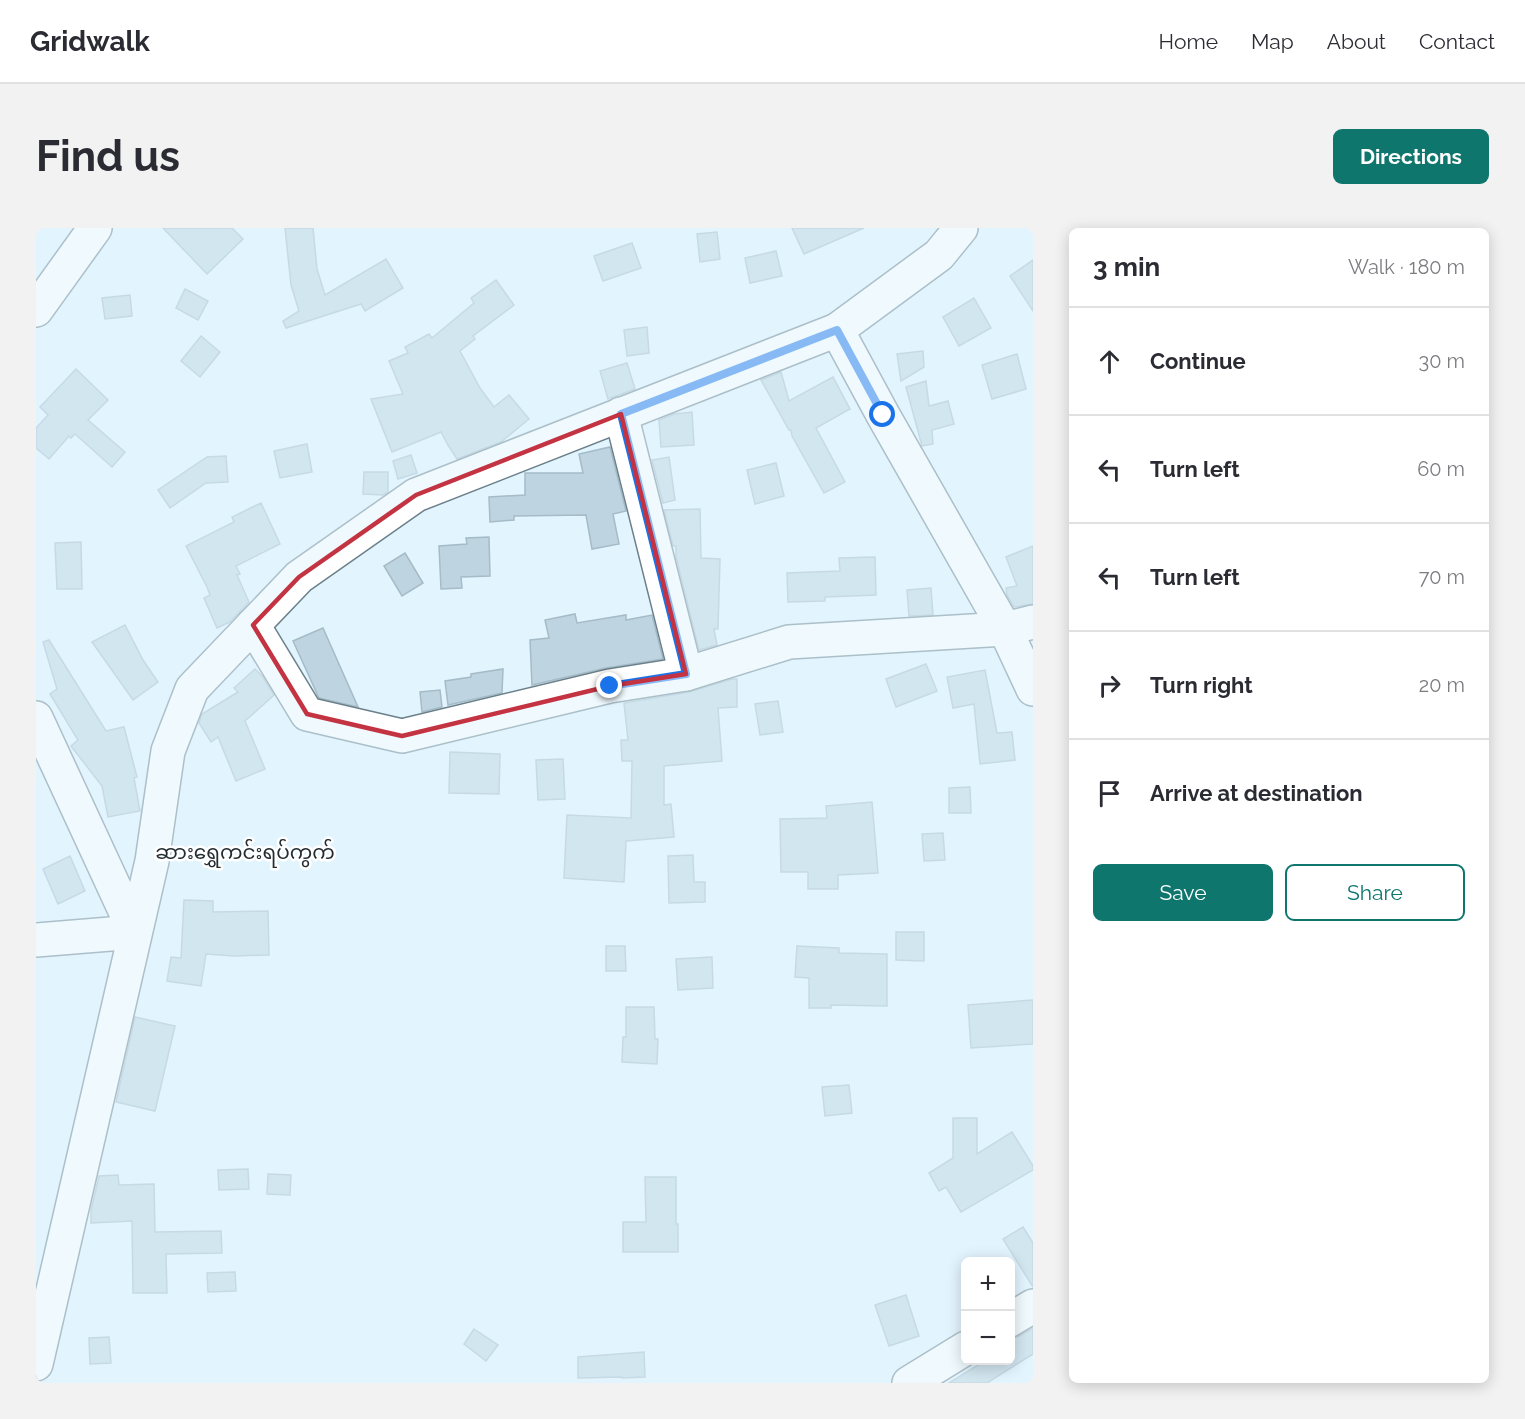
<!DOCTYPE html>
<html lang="en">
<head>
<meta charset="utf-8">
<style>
	body { margin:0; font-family:Raleway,"Noto Sans Myanmar",sans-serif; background:#f2f2f3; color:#2b2b33 }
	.controls { position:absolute; right:18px; bottom:18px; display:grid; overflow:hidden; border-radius:9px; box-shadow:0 3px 15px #0003 }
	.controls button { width:54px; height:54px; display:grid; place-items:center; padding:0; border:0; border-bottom:2px solid #e1e1e2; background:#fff; color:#2b2b33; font:30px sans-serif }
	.stop { position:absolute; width:18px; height:18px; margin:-14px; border:4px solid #1a73e8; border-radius:50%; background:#fff }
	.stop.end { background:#1a73e8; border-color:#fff; box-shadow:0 2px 6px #0008 }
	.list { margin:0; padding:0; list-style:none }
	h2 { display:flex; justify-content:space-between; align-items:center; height:78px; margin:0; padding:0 24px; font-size:26px }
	h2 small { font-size:20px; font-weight:400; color:#7c7c81 }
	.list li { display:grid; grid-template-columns:39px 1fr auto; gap:18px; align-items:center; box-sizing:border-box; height:108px; padding:0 24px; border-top:2px solid #e1e1e2 }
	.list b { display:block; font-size:22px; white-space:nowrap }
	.list em { font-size:20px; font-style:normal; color:#7c7c81 }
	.actions { display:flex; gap:12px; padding:18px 24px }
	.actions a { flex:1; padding:14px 0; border:2px solid #0f766e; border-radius:9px; text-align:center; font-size:21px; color:#0f766e }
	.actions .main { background:#0f766e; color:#fff }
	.icon { flex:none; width:33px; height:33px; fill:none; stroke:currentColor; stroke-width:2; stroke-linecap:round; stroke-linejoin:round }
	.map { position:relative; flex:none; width:997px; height:1155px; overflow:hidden; border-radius:9px }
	header { display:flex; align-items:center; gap:36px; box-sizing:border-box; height:84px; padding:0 30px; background:#fff; border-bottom:2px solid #e1e1e2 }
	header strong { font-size:28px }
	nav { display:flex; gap:33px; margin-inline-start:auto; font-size:21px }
	.intro { display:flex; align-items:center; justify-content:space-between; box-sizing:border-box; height:144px; padding:0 36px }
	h1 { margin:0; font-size:42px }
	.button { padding:15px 27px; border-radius:9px; background:#0f766e; color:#fff; font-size:21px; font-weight:700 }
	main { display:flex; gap:36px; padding:0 36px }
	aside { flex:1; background:#fff; border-radius:9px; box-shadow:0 3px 15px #0003 }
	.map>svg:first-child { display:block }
	.building { fill:#bed5e1; stroke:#a5bbc7; stroke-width:1.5 }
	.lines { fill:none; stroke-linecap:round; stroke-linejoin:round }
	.minor-casing { stroke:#6b808a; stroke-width:36 }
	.minor { stroke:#fff; stroke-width:33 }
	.route { stroke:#1a73e8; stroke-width:8 }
	.marked { fill:none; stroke:#c33342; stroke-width:4.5; stroke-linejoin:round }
	.labels { text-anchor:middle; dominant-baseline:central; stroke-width:5; stroke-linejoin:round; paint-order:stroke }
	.quarter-label { font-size:20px; fill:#232c31; stroke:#fff }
</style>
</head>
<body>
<header>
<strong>Gridwalk</strong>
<nav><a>Home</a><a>Map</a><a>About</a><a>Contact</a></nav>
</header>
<div class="intro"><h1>Find us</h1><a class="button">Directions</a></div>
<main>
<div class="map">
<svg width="997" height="1155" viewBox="0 0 997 1155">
	<rect width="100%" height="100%" fill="#e2f4fe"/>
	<g class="building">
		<polygon points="127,0 196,0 207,11 171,46"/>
		<polygon points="249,0 277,0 281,41 289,67 350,31 367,60 329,83 325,76 250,100 247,93 263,83 255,57"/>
		<polygon points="756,0 828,0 768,26"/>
		<polygon points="681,4 684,31 664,34 661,6"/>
		<polygon points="596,15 605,40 567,53 558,28"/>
		<polygon points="740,23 746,48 714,55 709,30"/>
		<polygon points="997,32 997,83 974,48"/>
		<polygon points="460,52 478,77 437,108 439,111 424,123 444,160 458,179 473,167 493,191 465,214 421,231 412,217 405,204 356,224 335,171 367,166 353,133 372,125 369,119 393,106 396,110 438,75 435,70"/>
		<polygon points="149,61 172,73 162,92 140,80"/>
		<polygon points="94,67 96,88 69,91 66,70"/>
		<polygon points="938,70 955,100 923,118 907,89"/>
		<polygon points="611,99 613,125 591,128 588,102"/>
		<polygon points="165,108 184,124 164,149 145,133"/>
		<polygon points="887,123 888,139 865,153 861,126"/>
		<polygon points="981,126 990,161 956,171 946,137"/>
		<polygon points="591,135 599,161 572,171 564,143"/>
		<polygon points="40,141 72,172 52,192 89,224 76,239 39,206 35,210 33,208 13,231 0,220 0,200 12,187 4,179"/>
		<polygon points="745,144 753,173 797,149 814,181 780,200 809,254 788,265 756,208 755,202 753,202 725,152"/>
		<polygon points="890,153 893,178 912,173 918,196 896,202 897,216 886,218 870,159"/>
		<polygon points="656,184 658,217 625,219 623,192 638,186"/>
		<polygon points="271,216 276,244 244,250 238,223"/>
		<polygon points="574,219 590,283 577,286 583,316 556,321 550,287 478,288 478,292 454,294 453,269 489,267 489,245 547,245 543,226"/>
		<polygon points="375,227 381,245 362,251 357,233"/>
		<polygon points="190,228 192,254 170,255 134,280 122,262 171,229"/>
		<polygon points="633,229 639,272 627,275 616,232"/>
		<polygon points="740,235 748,268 719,276 711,242"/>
		<polygon points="328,244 352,244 352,264 347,267 327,266"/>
		<polygon points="225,275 244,316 200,338 204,346 201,347 213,374 194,394 181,400 168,370 174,367 171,359 150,318 198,294 196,289"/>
		<polygon points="664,281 665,330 684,331 682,401 678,401 681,417 663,422 640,329 640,318 637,318 628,282"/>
		<polygon points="453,309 454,348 425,349 426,360 405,361 403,318 431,316 430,310"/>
		<polygon points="45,314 46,361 21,361 19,315"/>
		<polygon points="997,318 997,376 978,379 971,367 970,360 981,358 970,329"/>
		<polygon points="369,325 387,355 366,368 348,338"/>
		<polygon points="839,329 840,367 789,369 789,373 752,374 751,345 804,343 803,330"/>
		<polygon points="895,360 897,387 873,388 871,362"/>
		<polygon points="539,386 541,395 590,387 590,392 616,387 627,431 570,440 496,457 494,412 513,410 509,392"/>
		<polygon points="89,397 107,432 122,454 97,472 56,414"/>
		<polygon points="287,400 322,479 283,470 257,413"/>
		<polygon points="13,412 70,503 88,499 101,549 98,550 104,583 72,589 66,558 35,518 42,512 14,466 21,461 7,414"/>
		<polygon points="890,436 901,463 860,479 850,451"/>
		<polygon points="219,441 227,449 238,467 209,493 229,541 200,553 182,509 175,514 163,495 166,486 202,464 198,460"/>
		<polygon points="467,441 466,465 412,477 409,453 435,449 435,446"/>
		<polygon points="949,442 961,505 976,504 979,532 944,536 938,476 917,480 911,449"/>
		<polygon points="696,451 701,451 701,479 682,480 686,533 628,538 628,577 635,576 638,609 590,613 588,654 528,650 531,587 595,590 596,533 586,533 585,512 592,512 588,475 653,464"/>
		<polygon points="404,462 406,479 386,484 384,464"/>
		<polygon points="742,473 747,504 724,507 719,476"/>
		<polygon points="414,524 464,526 463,566 413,565"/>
		<polygon points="527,531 529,571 502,572 500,532"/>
		<polygon points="934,559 935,585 913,585 913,560"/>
		<polygon points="836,574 842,645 802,647 802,661 772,661 772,644 745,644 744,591 791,590 790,578"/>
		<polygon points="907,605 909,632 888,633 886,606"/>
		<polygon points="657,627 658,654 669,654 669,674 633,675 632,628"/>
		<polygon points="34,628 49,663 22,676 7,641"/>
		<polygon points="148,672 177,673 177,684 232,683 233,727 198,728 170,726 165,758 131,753 135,729 145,730"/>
		<polygon points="860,704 888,704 888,733 860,732"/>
		<polygon points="570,718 589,718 590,743 570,743"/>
		<polygon points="761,718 803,720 803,725 851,726 851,778 795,777 795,780 773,780 773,750 759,749"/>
		<polygon points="676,729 677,760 642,762 640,731"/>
		<polygon points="997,772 997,816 935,820 932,777"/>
		<polygon points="590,779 618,779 619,811 622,811 621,836 586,834 587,809 590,809"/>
		<polygon points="99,789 139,798 119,883 80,874"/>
		<polygon points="813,857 816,885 789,888 786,859"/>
		<polygon points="917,890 941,890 941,926 976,904 997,938 997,942 925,984 910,959 903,963 893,945 917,930"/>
		<polygon points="212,941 213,961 183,962 182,942"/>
		<polygon points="232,946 255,947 254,967 231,966"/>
		<polygon points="82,947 83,957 118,956 119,1004 185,1003 186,1025 130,1026 131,1065 97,1065 96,993 55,995 55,982 63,948"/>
		<polygon points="609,949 640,949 640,996 642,996 642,1024 587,1024 587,994 610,994"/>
		<polygon points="987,999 997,1015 997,1059 967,1011"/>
		<polygon points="199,1044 200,1063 172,1064 171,1045"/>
		<polygon points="870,1067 883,1108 853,1118 839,1077"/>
		<polygon points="997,1100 997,1126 951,1155 913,1155 950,1132 975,1132 975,1111 984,1108"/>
		<polygon points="438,1101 462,1117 450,1133 428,1116"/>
		<polygon points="73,1109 75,1135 54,1136 53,1110"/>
		<polygon points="608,1124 609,1149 586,1150 586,1149 542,1150 542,1129"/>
	</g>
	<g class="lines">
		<g class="minor-casing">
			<g id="minor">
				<polyline points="925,0 903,27 801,102 847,187 969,401 997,461"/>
				<polyline points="0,82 59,0"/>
				<polyline points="585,186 650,446"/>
				<polyline points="217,397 271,486 366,508 574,458 650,446 753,414 969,401 997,394"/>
				<polyline points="0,490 99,704 0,712"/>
				<polyline points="974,1092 997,1078"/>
				<polyline points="0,1136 116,633 132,523 156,461 263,349 380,267 801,102"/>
				<polyline points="873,1155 930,1120"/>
			</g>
		</g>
		<use href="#minor" class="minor"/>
	</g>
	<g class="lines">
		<polyline class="route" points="574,458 650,446 585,186 801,102 847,187"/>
	</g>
	<path d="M0 0H997V1155H0ZM585,186l65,260 -76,12 -208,50 -95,-22 -54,-89 46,-48 117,-82z" fill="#e2f4fe" fill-opacity=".55" fill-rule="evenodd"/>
	<path class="marked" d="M585,186l65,260 -76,12 -208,50 -95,-22 -54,-89 46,-48 117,-82z"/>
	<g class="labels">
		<g class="quarter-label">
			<text x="209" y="624">ဆားရွှေကင်းရပ်ကွက်</text>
		</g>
	</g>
</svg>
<div class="controls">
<button>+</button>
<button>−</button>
</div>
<div class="stop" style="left:847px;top:187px"></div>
<div class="stop end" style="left:574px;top:458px"></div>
</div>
<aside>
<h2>3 min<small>Walk · 180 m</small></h2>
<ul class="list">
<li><svg class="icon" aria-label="ahead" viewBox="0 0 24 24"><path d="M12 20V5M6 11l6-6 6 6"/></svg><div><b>Continue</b></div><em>30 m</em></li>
<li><svg class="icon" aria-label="left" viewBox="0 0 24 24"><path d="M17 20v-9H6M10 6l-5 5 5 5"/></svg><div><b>Turn left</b></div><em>60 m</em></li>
<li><svg class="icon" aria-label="left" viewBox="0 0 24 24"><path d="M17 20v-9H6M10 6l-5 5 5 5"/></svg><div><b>Turn left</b></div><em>70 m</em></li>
<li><svg class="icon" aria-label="right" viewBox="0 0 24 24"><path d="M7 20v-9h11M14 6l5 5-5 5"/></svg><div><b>Turn right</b></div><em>20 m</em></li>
<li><svg class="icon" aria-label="arrive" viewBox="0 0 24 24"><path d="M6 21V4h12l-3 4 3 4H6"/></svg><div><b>Arrive at destination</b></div></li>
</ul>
<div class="actions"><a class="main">Save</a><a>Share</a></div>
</aside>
</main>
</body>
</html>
